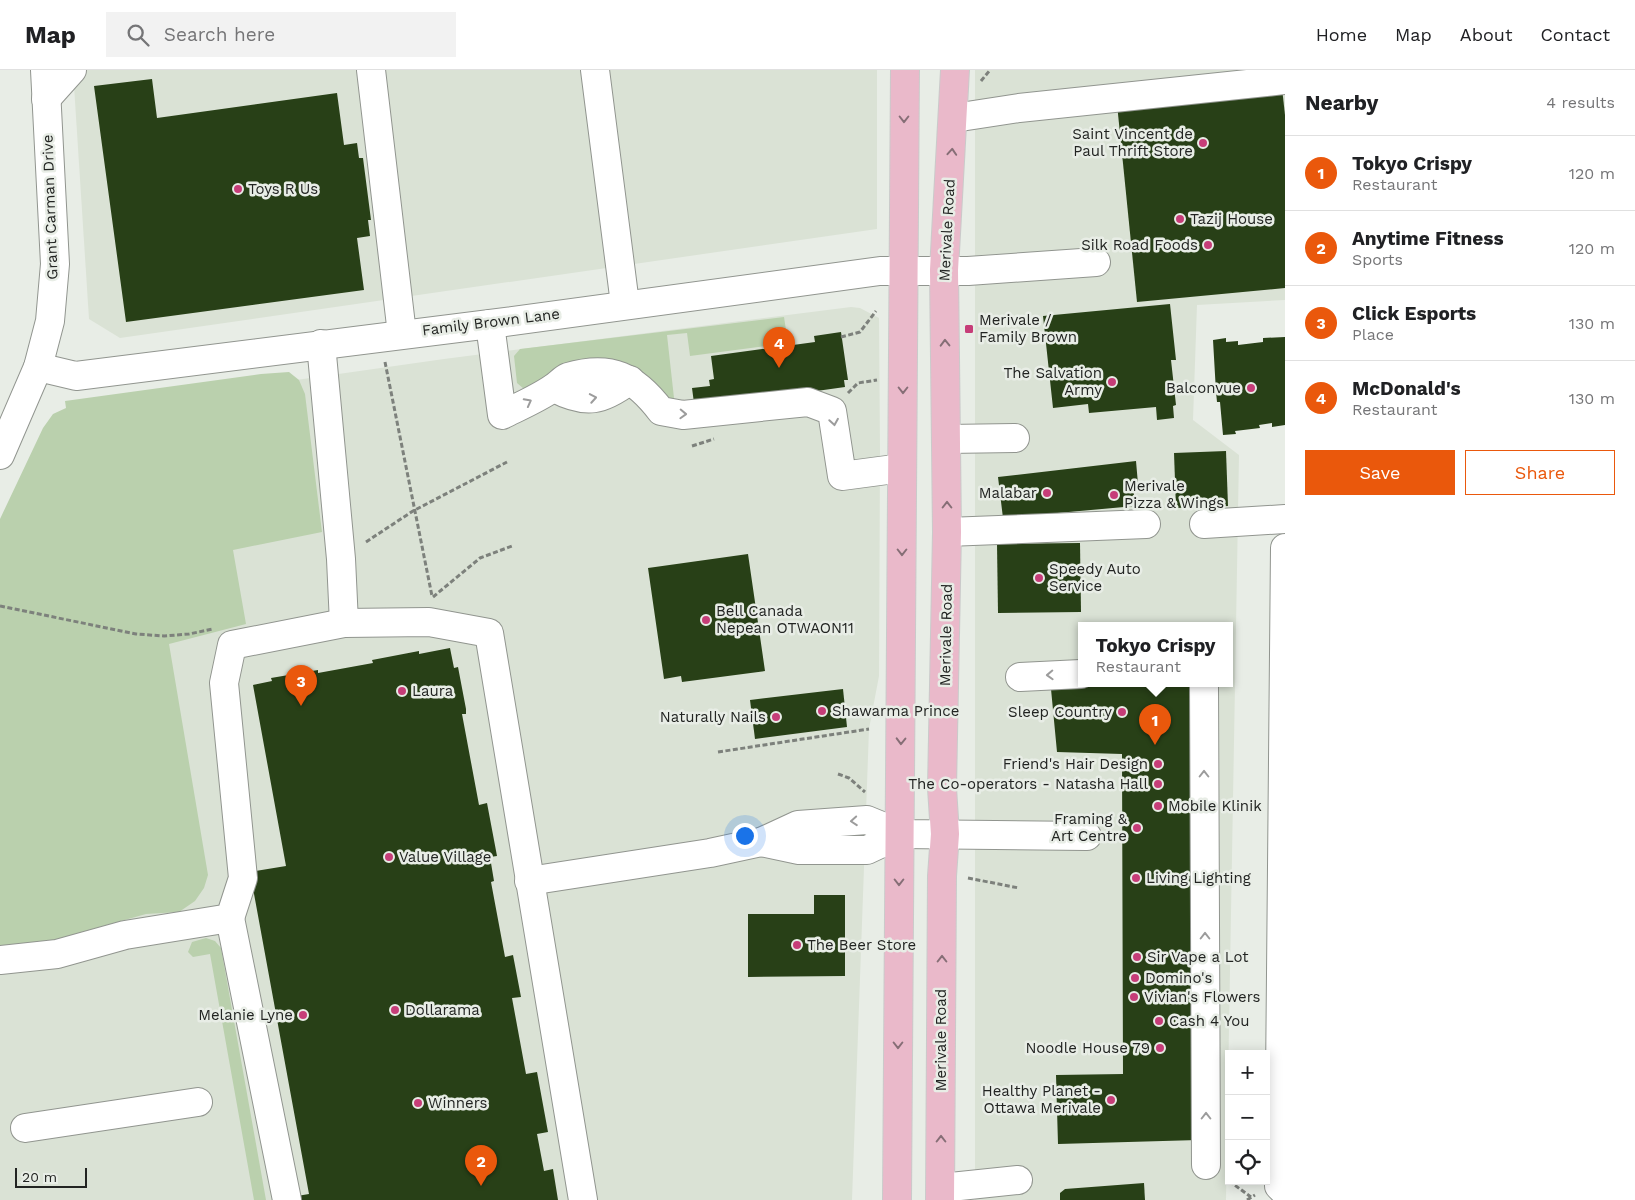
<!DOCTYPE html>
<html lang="en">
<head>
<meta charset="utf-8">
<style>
	body { margin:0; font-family:"Work Sans",sans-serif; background:#f2f2f2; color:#202124 }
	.controls { position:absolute; right:15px; bottom:15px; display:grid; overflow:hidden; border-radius:0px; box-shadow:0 2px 12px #0003 }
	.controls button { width:45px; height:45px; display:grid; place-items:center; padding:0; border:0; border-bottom:1px solid #e0e0e0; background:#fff; color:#202124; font:25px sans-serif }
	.scale { position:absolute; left:15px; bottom:12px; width:72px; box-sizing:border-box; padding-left:5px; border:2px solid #222422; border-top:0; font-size:14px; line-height:18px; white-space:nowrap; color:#222422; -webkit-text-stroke:4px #e8ede6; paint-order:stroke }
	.you { position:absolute; left:744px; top:765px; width:18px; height:18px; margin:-12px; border:4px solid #fff; border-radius:50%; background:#1a73e8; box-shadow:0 0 0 8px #1a73e833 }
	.badge { display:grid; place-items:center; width:32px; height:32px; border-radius:50%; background:#ea580c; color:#fff; font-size:16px; font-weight:700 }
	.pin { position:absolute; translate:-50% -41px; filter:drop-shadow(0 1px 2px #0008) }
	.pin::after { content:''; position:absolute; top:26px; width:18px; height:15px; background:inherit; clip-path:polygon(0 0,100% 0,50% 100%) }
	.popup { position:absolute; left:1078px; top:552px; width:155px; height:65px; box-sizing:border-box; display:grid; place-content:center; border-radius:0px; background:#fff; filter:drop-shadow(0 1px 4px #0005); font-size:16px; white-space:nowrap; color:#757577 }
	.popup b { font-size:19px; color:#202124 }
	.popup::after { content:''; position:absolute; left:50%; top:100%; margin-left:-10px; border:10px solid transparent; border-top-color:#fff }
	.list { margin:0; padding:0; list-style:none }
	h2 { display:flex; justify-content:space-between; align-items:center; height:65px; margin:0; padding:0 20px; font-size:21px }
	h2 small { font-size:16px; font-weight:400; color:#757577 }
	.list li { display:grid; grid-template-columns:32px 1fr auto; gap:15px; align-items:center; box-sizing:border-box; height:75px; padding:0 20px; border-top:1px solid #e0e0e0 }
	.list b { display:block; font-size:19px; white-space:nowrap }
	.list p { margin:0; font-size:16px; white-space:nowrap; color:#757577 }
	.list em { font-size:16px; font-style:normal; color:#757577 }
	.actions { display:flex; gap:10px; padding:15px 20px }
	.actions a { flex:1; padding:11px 0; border:1px solid #ea580c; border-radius:0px; text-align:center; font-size:18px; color:#ea580c }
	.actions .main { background:#ea580c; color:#fff }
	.icon { flex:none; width:28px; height:28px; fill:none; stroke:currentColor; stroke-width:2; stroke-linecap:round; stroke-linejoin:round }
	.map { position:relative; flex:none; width:1285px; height:1130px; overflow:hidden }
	header { display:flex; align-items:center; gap:30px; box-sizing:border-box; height:70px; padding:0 25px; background:#fff; border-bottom:1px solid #e0e0e0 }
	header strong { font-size:24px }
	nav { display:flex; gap:28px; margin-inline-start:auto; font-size:18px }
	.search { width:350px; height:45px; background:#f2f2f2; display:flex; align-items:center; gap:12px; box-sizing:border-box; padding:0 18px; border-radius:0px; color:#757577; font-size:19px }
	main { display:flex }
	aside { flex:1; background:#fff }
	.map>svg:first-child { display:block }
	.built { fill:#dae2d5; fill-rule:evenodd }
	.green { fill:#bad0ad }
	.building { fill:#284017 }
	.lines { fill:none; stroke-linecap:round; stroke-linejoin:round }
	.minor-casing { stroke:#91958f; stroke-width:30 }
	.major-casing { stroke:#cacaca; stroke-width:30 }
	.path { stroke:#7d817c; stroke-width:3; stroke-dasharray:5 2.5; stroke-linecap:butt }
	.minor { stroke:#fff; stroke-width:28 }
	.major { stroke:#eab9ca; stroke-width:28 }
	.oneway { stroke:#866e76 }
	.oneway2 { stroke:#9c9c9c }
	.poi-dot { fill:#c63d78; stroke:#e8ede6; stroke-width:2 }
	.labels { text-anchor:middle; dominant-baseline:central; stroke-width:5; stroke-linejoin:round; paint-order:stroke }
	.poi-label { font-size:15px; fill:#222422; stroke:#e8ede6; text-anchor:start }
	.street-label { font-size:15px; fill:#222422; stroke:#e8ede6 }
</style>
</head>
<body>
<header>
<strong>Map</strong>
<div class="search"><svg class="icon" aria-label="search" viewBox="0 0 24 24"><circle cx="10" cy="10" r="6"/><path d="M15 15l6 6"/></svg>Search here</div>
<nav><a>Home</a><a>Map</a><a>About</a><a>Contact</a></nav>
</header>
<main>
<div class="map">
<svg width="1285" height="1130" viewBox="0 0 1285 1130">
	<rect width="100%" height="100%" fill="#e8ede6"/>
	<g class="built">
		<polygon points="73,0 877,0 877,159 120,268 89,249"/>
		<path d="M975,0h310v230l-88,5 -4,115 46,35 -13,745h-251zM1081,556h148v58h-148z"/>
		<polygon points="851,237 860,238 879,248 880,382 879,606 869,659 852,1130 0,1130 0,471 58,344 444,289"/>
	</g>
	<g class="green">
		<polygon points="784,247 788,273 690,286 687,263 667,265 675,337 655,321 524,319 517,313 514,286 520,279"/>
		<polygon points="289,302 299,310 305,324 322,462 233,480 246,554 169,574 208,805 204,818 195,831 179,842 146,844 0,885 0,449 43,358 53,344 66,338 65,331 261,304"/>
		<polygon points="206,868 215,871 221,878 266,1130 254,1130 210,884 193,887 188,882 192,872"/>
	</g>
	<g class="building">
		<polygon points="152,9 157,48 337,23 344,75 357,73 359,88 363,88 371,150 368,150 370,166 357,168 364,220 126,252 94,16"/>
		<polygon points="1282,18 1285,45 1285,218 1137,232 1117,34"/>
		<polygon points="1170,234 1176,290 1171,290 1176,335 1173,336 1174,348 1157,350 1156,337 1089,343 1088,334 1053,338 1043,246"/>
		<polygon points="841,262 848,310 844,310 845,317 788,325 694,333 692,318 710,316 709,310 714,309 711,286 815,272 814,266"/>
		<polygon points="1285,267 1285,355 1272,357 1272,353 1259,355 1260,358 1235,361 1236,364 1223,365 1220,332 1217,332 1216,322 1213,270 1226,268 1226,272 1238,271 1238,275 1263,272 1263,268"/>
		<polygon points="1226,381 1228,436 1176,438 1174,383"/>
		<polygon points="1136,391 1138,414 1133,414 1135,436 1003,448 998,407"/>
		<polygon points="1080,473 1081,542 998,543 997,474"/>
		<polygon points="748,484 765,601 682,612 681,606 664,609 648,498"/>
		<polygon points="450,578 454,598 458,597 466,639 466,644 462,644 479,735 487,733 497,786 490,787 494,811 491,812 505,887 513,885 521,927 512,928 526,1004 537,1002 548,1062 537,1064 544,1101 553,1099 558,1130 298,1130 297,1126 309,1124 250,802 286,796 253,615 272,611 271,608 318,600 318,603 373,593 372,590 419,581 419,584"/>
		<polygon points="1120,614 1189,614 1193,666 1198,1070 1058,1074 1056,1005 1123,1004 1122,684 1057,682 1051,619"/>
		<polygon points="843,619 847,657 755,669 750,630"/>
		<polygon points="814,825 845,825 845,906 748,907 748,844 814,844"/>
		<polygon points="1144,1113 1145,1130 1060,1130 1060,1123 1065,1119"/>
	</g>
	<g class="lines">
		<g class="minor-casing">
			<g id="minor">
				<polyline points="371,0 402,264"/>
				<polyline points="595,0 625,234"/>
				<polyline points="46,29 72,0"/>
				<polyline points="954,48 1019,38 1285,10"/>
				<path d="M490,254l12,91c16,-8 35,-16 51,-27 5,-3 10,-9 15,-11 43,-13 67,0 93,34l22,4 125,-13 24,9 10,65 60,-8"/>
				<polyline points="321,274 341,489 344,553"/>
				<polyline points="38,297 76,306 490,254 880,201 968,201 1096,192"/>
				<path d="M554,318c32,17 48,13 76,-8"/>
				<polyline points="947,369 1015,368"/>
				<polyline points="0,385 38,297 50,251 55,194 45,0"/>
				<polyline points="1204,454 1285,449"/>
				<polyline points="947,462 1146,454"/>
				<polyline points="1285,478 1279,1116 1285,1122"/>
				<polyline points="1020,607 1081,604"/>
				<polyline points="1204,614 1206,1095"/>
				<polyline points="761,772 799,780 867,780 901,764"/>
				<polyline points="529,811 710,783 761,772 798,755 867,750 901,764 1087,766"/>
				<polyline points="230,848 287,1130"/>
				<polyline points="0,890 57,884 125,865 230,848 243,808 224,613 232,575 344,553 429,552 489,563 583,1130"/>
				<polyline points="25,1058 198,1032"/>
				<polyline points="941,1118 1018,1110"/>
			</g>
		</g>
		<g class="major-casing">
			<g id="major">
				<polyline points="897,1130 905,0"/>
				<polyline points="940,1130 942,806 945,764 942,718 947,462 944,200 955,0"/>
			</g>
		</g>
		<g class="path">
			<polyline points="981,11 990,0"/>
			<polyline points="841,267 860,262 876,241"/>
			<polyline points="385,292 432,526"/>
			<polyline points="848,323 858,313 877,310"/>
			<polyline points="692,376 714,369"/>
			<polyline points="366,472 413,441 507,392"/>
			<polyline points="433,527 480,488 512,476"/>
			<polyline points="0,536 136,564 164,566 189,564 213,559"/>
			<polyline points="718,682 869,659"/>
			<polyline points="838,704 849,708 865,722"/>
			<polyline points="968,808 1019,818"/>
			<polyline points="1229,1111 1251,1127"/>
			<polyline points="1247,1130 1255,1125"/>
		</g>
		<use href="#minor" class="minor"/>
		<use href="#major" class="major"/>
	</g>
	<defs><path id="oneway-chevron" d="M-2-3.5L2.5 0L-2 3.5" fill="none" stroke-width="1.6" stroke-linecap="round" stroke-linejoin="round" transform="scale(1.25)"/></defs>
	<g class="oneway">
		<use href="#oneway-chevron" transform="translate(904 49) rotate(90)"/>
		<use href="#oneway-chevron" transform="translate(952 82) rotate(-86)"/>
		<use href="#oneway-chevron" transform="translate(945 273) rotate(-91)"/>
		<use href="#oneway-chevron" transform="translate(903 320) rotate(90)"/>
		<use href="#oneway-chevron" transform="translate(947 435) rotate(-90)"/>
		<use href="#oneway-chevron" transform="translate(902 482) rotate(90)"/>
		<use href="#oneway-chevron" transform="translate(901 671) rotate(91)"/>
		<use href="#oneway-chevron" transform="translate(899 812) rotate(90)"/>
		<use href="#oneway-chevron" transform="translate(942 889) rotate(-90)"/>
		<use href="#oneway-chevron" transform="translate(898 975) rotate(90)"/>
		<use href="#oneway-chevron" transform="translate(941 1069) rotate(-90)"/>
	</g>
	<g class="oneway2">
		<use href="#oneway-chevron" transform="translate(593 328) rotate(-10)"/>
		<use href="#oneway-chevron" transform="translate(528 332) rotate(-28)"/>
		<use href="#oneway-chevron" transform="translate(683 344) rotate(2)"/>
		<use href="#oneway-chevron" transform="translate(834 352) rotate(81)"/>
		<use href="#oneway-chevron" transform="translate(1050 605) rotate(178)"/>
		<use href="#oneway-chevron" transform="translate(1204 704) rotate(-90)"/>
		<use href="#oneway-chevron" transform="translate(854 751) rotate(176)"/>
		<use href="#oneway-chevron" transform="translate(1205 866) rotate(-90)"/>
		<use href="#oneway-chevron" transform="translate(1206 1046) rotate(-90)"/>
	</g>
	<g class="poi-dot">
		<circle cx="1203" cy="73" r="5"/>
		<circle cx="238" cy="119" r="5"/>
		<circle cx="1180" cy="149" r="5"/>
		<circle cx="1208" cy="175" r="5"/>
		<rect x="964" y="254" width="10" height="10" rx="2.5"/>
		<circle cx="1112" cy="312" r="5"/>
		<circle cx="1251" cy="318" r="5"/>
		<circle cx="1047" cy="423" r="5"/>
		<circle cx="1114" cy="425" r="5"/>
		<circle cx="1039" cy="508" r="5"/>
		<circle cx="706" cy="550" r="5"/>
		<circle cx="402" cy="621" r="5"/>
		<circle cx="822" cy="641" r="5"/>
		<circle cx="1122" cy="642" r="5"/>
		<circle cx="776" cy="647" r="5"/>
		<circle cx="1158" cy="694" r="5"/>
		<circle cx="1158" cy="714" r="5"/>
		<circle cx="1158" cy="736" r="5"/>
		<circle cx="1137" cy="758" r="5"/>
		<circle cx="389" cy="787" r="5"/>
		<circle cx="1136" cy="808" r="5"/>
		<circle cx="797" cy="875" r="5"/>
		<circle cx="1137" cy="887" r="5"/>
		<circle cx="1135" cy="908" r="5"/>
		<circle cx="1134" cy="927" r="5"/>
		<circle cx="395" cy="940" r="5"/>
		<circle cx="303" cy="945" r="5"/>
		<circle cx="1159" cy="951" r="5"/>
		<circle cx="1160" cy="978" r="5"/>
		<circle cx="1111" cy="1030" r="5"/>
		<circle cx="418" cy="1033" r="5"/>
	</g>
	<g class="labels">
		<g class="poi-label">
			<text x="1193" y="64" text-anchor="end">Saint Vincent de<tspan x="1193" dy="17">Paul Thrift Store</tspan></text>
			<text x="248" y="119">Toys R Us</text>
			<text x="1190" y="149">Tazij House</text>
			<text x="1198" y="175" text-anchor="end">Silk Road Foods</text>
			<text x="979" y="250">Merivale /<tspan x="979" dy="17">Family Brown</tspan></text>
			<text x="1102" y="303" text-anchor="end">The Salvation<tspan x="1102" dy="17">Army</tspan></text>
			<text x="1241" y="318" text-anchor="end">Balconvue</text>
			<text x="1124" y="416">Merivale<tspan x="1124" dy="17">Pizza &amp; Wings</tspan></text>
			<text x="1037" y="423" text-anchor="end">Malabar</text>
			<text x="1049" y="499">Speedy Auto<tspan x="1049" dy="17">Service</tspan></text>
			<text x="716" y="541">Bell Canada<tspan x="716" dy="17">Nepean OTWAON11</tspan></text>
			<text x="412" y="621">Laura</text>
			<text x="832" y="641">Shawarma Prince</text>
			<text x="1112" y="642" text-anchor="end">Sleep Country</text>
			<text x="766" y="647" text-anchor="end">Naturally Nails</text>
			<text x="1148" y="694" text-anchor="end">Friend's Hair Design</text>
			<text x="1148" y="714" text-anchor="end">The Co-operators - Natasha Hall</text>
			<text x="1168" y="736">Mobile Klinik</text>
			<text x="1127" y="749" text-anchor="end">Framing &amp;<tspan x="1127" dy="17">Art Centre</tspan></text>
			<text x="399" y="787">Value Village</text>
			<text x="1146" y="808">Living Lighting</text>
			<text x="807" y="875">The Beer Store</text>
			<text x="1147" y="887">Sir Vape a Lot</text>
			<text x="1145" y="908">Domino's</text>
			<text x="1144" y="927">Vivian's Flowers</text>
			<text x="405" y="940">Dollarama</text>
			<text x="293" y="945" text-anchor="end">Melanie Lyne</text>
			<text x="1169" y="951">Cash 4 You</text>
			<text x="1150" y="978" text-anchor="end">Noodle House 79</text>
			<text x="1101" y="1021" text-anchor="end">Healthy Planet -<tspan x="1101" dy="17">Ottawa Merivale</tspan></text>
			<text x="428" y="1033">Winners</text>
		</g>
		<g class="street-label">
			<text transform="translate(50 137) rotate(-92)">Grant Carman Drive</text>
			<text transform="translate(947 160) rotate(-87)">Merivale Road</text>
			<text transform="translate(491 252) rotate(-7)">Family Brown Lane</text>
			<text transform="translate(946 565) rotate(-89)">Merivale Road</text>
			<text transform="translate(941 970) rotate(-90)">Merivale Road</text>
		</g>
	</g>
</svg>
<div class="controls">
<button>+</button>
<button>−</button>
<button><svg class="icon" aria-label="locate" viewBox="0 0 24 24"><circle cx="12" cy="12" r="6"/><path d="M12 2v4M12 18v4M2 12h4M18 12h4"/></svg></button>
</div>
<div class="scale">20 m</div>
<div class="you"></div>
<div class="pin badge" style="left:1155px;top:675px">1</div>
<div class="popup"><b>Tokyo Crispy</b>Restaurant</div>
<div class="pin badge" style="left:481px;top:1116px">2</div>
<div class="pin badge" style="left:301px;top:636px">3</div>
<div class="pin badge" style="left:779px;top:298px">4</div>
</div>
<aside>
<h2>Nearby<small>4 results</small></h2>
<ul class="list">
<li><span class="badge">1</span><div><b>Tokyo Crispy</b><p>Restaurant</p></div><em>120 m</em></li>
<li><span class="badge">2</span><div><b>Anytime Fitness</b><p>Sports</p></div><em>120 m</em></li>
<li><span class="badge">3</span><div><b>Click Esports</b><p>Place</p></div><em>130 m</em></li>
<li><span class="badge">4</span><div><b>McDonald's</b><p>Restaurant</p></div><em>130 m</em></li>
</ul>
<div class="actions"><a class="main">Save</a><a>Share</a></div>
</aside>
</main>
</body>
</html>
